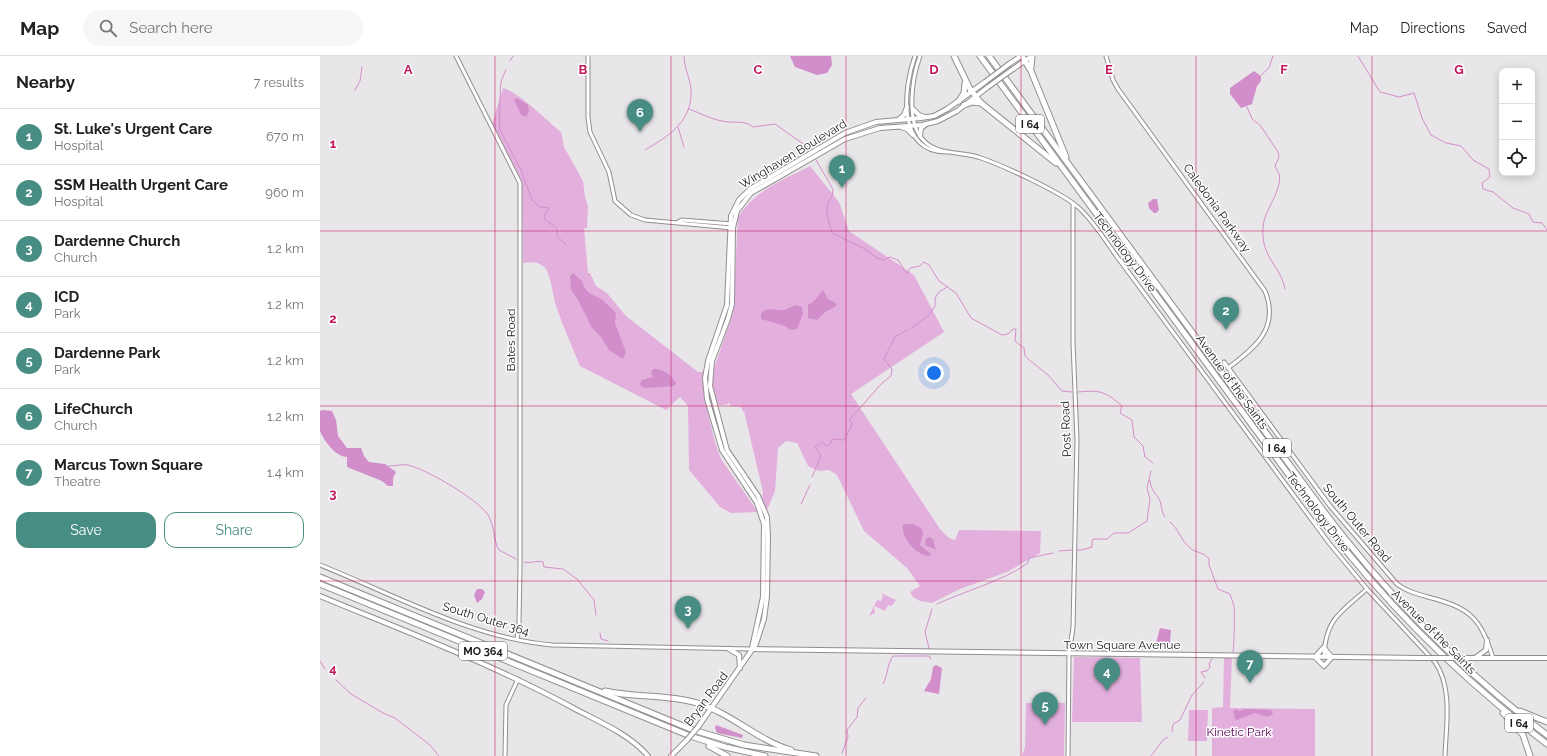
<!DOCTYPE html>
<html lang="en">
<head>
<meta charset="utf-8">
<style>
	body { margin:0; font-family:Raleway,sans-serif; background:#f6f6f6; color:#202124 }
	.controls { position:absolute; right:12px; top:12px; display:grid; overflow:hidden; border-radius:8px; box-shadow:0 2px 10px #0003 }
	.controls button { width:36px; height:36px; display:grid; place-items:center; padding:0; border:0; border-bottom:1px solid #e0e0e0; background:#fff; color:#202124; font:20px sans-serif }
	.you { position:absolute; left:614px; top:317px; width:14px; height:14px; margin:-10px; border:3px solid #fff; border-radius:50%; background:#1a73e8; box-shadow:0 0 0 6px #1a73e833 }
	.badge { display:grid; place-items:center; width:26px; height:26px; border-radius:50%; background:#488d83; color:#fff; font-size:13px; font-weight:700 }
	.pin { position:absolute; translate:-50% -33px; filter:drop-shadow(0 1px 2px #0008) }
	.pin::after { content:''; position:absolute; top:21px; width:14px; height:12px; background:inherit; clip-path:polygon(0 0,100% 0,50% 100%) }
	.list { margin:0; padding:0; list-style:none }
	h2 { display:flex; justify-content:space-between; align-items:center; height:52px; margin:0; padding:0 16px; font-size:17px }
	h2 small { font-size:13px; font-weight:400; color:#757577 }
	.list li { display:grid; grid-template-columns:26px 1fr auto; gap:12px; align-items:center; box-sizing:border-box; height:56px; padding:0 16px; border-top:1px solid #e0e0e0 }
	.list b { display:block; font-size:15px; white-space:nowrap }
	.list p { margin:0; font-size:13px; white-space:nowrap; color:#757577 }
	.list em { font-size:13px; font-style:normal; color:#757577 }
	.actions { display:flex; gap:8px; padding:12px 16px }
	.actions a { flex:1; padding:9px 0; border:1px solid #488d83; border-radius:12px; text-align:center; font-size:14px; color:#488d83 }
	.actions .main { background:#488d83; color:#fff }
	.icon { flex:none; width:22px; height:22px; fill:none; stroke:currentColor; stroke-width:2; stroke-linecap:round; stroke-linejoin:round }
	.map { position:relative; flex:none; width:1227px; height:700px; overflow:hidden }
	header { display:flex; align-items:center; gap:24px; box-sizing:border-box; height:56px; padding:0 20px; background:#fff; border-bottom:1px solid #e0e0e0 }
	header strong { font-size:19px }
	nav { display:flex; gap:22px; margin-inline-start:auto; font-size:14px }
	.search { width:280px; height:36px; background:#f6f6f6; display:flex; align-items:center; gap:10px; box-sizing:border-box; padding:0 14px; border-radius:22px; color:#757577; font-size:15px }
	main { display:flex }
	aside { flex:1; background:#fff }
	.map>svg:first-child { display:block }
	.green { fill:#e3b0dd }
	.water { fill:#d28ecb }
	.lines { fill:none; stroke-linecap:round; stroke-linejoin:round }
	.stream { stroke:#d28ecb; stroke-width:1 }
	.minor-casing { stroke:#918e90; stroke-width:5 }
	.major-casing { stroke:#918e90; stroke-width:6 }
	.highway-casing { stroke:#918e90; stroke-width:7 }
	.minor { stroke:#fff; stroke-width:3 }
	.major { stroke:#fff; stroke-width:4 }
	.highway { stroke:#fff; stroke-width:5 }
	.major-bridge-casing { stroke:#918e90; stroke-width:6; stroke-linecap:butt }
	.major-bridge { stroke:#fff; stroke-width:4 }
	.grid { fill:none; stroke:#c2185b; stroke-width:1; stroke-opacity:0.55 }
	.labels { text-anchor:middle; dominant-baseline:central; stroke-width:3; stroke-linejoin:round; paint-order:stroke }
	.shield { fill:#fff; stroke:#616061; stroke-width:1 }
	.shield-label { font-size:11px; font-weight:bold; fill:#1d1c1d }
	.street-label { font-size:12px; fill:#1d1c1d; stroke:#fff }
	.park-label { font-size:12px; fill:#5a0256; stroke:#fff }
	.grid-label { font-size:13px; text-anchor:middle; font-weight:bold; fill:#c2185b; stroke:#fff; stroke-width:3; stroke-linejoin:round; paint-order:stroke }
</style>
</head>
<body>
<header>
<strong>Map</strong>
<div class="search"><svg class="icon" aria-label="search" viewBox="0 0 24 24"><circle cx="10" cy="10" r="6"/><path d="M15 15l6 6"/></svg>Search here</div>
<nav><a>Map</a><a>Directions</a><a>Saved</a></nav>
</header>
<main>
<aside>
<h2>Nearby<small>7 results</small></h2>
<ul class="list">
<li><span class="badge">1</span><div><b>St. Luke's Urgent Care</b><p>Hospital</p></div><em>670 m</em></li>
<li><span class="badge">2</span><div><b>SSM Health Urgent Care</b><p>Hospital</p></div><em>960 m</em></li>
<li><span class="badge">3</span><div><b>Dardenne Church</b><p>Church</p></div><em>1.2 km</em></li>
<li><span class="badge">4</span><div><b>ICD</b><p>Park</p></div><em>1.2 km</em></li>
<li><span class="badge">5</span><div><b>Dardenne Park</b><p>Park</p></div><em>1.2 km</em></li>
<li><span class="badge">6</span><div><b>LifeChurch</b><p>Church</p></div><em>1.2 km</em></li>
<li><span class="badge">7</span><div><b>Marcus Town Square</b><p>Theatre</p></div><em>1.4 km</em></li>
</ul>
<div class="actions"><a class="main">Save</a><a>Share</a></div>
</aside>
<div class="map">
<svg width="1227" height="700" viewBox="0 0 1227 700">
	<rect width="100%" height="100%" fill="#e9e6e9"/>
	<g class="green">
		<path d="M183,32c18,6 42,31 58,44l3,15 19,34 2,16 3,9 -1,22h-3l4,45h2l6,13 11,7 19,23 72,56 15,-1 20,-58 5,-96c17,-27 45,-37 72,-51l29,36 10,29 65,44 30,57 -93,62 89,135 9,9 6,2 4,-10 82,1 -1,22 -33,19 -47,17 -28,14 -12,-2 -7,-4 -3,-5 10,-6 -13,-18 -43,-37 -27,-56 -8,-5 -10,1 -11,-5 -11,-23 -11,-2 -8,7 -3,43 -8,19 -5,-11 1,-7 -19,-81 -1,1 -2,-5 -11,-1v-3l-7,2h-17l9,37 6,17 37,53 -27,1 -11,-6 -31,-37 -1,-64 -8,-9 -14,13 -86,-44c-8,-20 -17,-39 -24,-60 -3,-10 -5,-31 -11,-38 -6,-7 -14,-6 -22,-5l-1,-81 -30,-58z"/>
		<polygon points="561,537 576,544 572,550 568,549 565,555 554,550 555,557 549,560 557,544 561,545 563,540"/>
		<polygon points="754,601 820,602 822,666 752,666"/>
		<polygon points="904,601 912,601 910,652 995,653 995,700 892,700 892,652 903,651"/>
		<polygon points="706,647 745,647 744,700 702,700 705,691"/>
		<polygon points="869,654 888,654 887,685 868,685"/>
	</g>
	<g class="water">
		<polygon points="470,0 511,0 512,9 507,17 497,19 475,11"/>
		<polygon points="934,15 941,20 941,25 937,30 932,48 921,52 910,38 910,32"/>
		<path d="M197,42l11,7 1,7 -3,5 -5,-2c-2,-6 -5,-10 -7,-15z"/>
		<polygon points="833,143 837,143 839,154 836,157 834,157 829,152 828,147"/>
		<polygon points="253,217 262,225 264,231 269,237 283,244 296,257 295,267 306,296 303,303 289,294 281,281 272,272 258,244 251,234 250,220"/>
		<polygon points="503,234 508,243 516,247 516,250 504,257 497,264 488,262 488,249 494,245"/>
		<path d="M476,249l6,2 1,7 -6,15 -7,1 -5,-4 -24,-7v-6c7,-7 15,-2 23,-3 4,-1 8,-4 12,-5z"/>
		<path d="M333,313c10,-1 18,6 23,14l-1,3 -30,2 -4,-2 -1,-3 2,-3 11,-3 -2,-4z"/>
		<path d="M2,354l10,1 4,9 2,16 9,12h14l3,8 5,6 16,2 11,8 -3,6v8h-5l-6,-5 -35,-14v-10c-11,0 -23,-16 -27,-26 0,-6 0,-14 0,-20z"/>
		<path d="M586,468h7l9,5 1,5 -3,11 11,9 -1,2c-12,1 -30,-19 -27,-31z"/>
		<polygon points="609,481 613,483 616,494 605,489 606,483"/>
		<polygon points="157,533 162,533 165,536 162,543 157,547 154,539"/>
		<polygon points="840,572 851,574 850,587 847,591 837,591 836,587"/>
		<polygon points="616,609 622,612 619,638 604,635 611,623 613,611"/>
		<polygon points="915,653 920,655 925,653 951,654 953,658 948,661 935,657 917,664 915,663 913,655"/>
		<polygon points="396,669 423,679 422,682 397,677 395,672"/>
	</g>
	<g class="lines">
		<g class="stream">
			<polyline points="1038,0 1060,36 1079,41 1094,37 1102,62 1111,79 1126,87 1141,90 1153,104 1169,113 1170,121 1162,127 1163,133 1173,136 1193,152 1209,158 1213,166 1222,167 1227,174"/>
			<polyline points="190,5 193,0"/>
			<path d="M186,14c-2,4 -4,8 -5,12 -1,6 -2,45 -1,48l21,40 11,30 8,7 9,1 -5,8 1,4 12,8v8l10,10"/>
			<polyline points="941,19 949,12 953,0"/>
			<polyline points="35,34 40,25 42,11"/>
			<path d="M927,51l5,12 8,6 18,27 1,5 -4,9c1,3 3,5 4,8 4,16 -15,36 -16,53 -2,32 16,35 22,62"/>
			<path d="M369,53c11,4 22,10 33,12 11,3 22,-2 31,6l22,-3 34,24"/>
			<polyline points="358,71 364,91"/>
			<path d="M325,94c24,-14 48,-29 46,-61 -1,-11 -7,-21 -7,-33"/>
			<path d="M496,104l17,29 -1,8c-10,10 -3,23 0,36l33,16 12,9 7,2 6,-3 8,3 9,14 3,-6 10,-2 4,-4 5,3 10,16 17,12 15,25 31,17 6,-1 5,-5h3l-1,12 9,7 1,8 3,3 20,16 14,16 10,1"/>
			<polyline points="592,272 609,259 615,250 615,242 619,236 627,231"/>
			<path d="M758,336c22,-2 27,-1 44,14l-2,7 12,7 2,17 9,9 2,11 8,6"/>
			<path d="M69,410c6,0 13,-2 18,-1 18,3 72,35 81,50 7,11 5,25 11,35l17,9"/>
			<polyline points="492,421 501,400 495,391 502,386 507,390 511,387 512,383 524,384 532,369 530,363 562,327 571,320 572,313 564,303 575,281 587,274"/>
			<path d="M830,424c0,9 6,13 10,21 2,6 1,10 5,16"/>
			<polyline points="481,448 490,429"/>
			<path d="M850,466c9,7 11,19 20,26 6,5 14,4 19,11v6l9,24 12,5c1,4 3,8 4,12 1,5 0,41 -1,46"/>
			<polyline points="757,494 762,494 772,491 772,484 774,483 787,483 794,477 808,477 827,465 830,443 827,432 831,415"/>
			<polyline points="739,495 752,494"/>
			<path d="M204,506c7,2 12,-2 19,0l1,5 19,2 14,10 17,21 2,15"/>
			<path d="M617,548c30,-14 64,-22 91,-41l1,-5 24,-5"/>
			<polyline points="280,577 281,583 288,585"/>
			<polyline points="609,592 605,576 612,553"/>
			<polyline points="0,605 5,613"/>
			<polyline points="885,622 881,616 887,615 890,611 889,608 892,603"/>
			<polyline points="16,624 31,638 63,657 75,662 110,689 119,700"/>
			<path d="M563,628c5,-9 4,-20 10,-28h36l2,3"/>
			<polyline points="852,676 853,668 860,664 872,639 884,626"/>
			<polyline points="522,697 528,681 527,674 537,661 538,652 546,642"/>
			<polyline points="831,700 843,684 848,681"/>
		</g>
		<g class="minor-casing">
			<g id="minor">
				<polyline points="136,0 200,127 200,511 199,568 197,583"/>
				<polyline points="268,0 268,61 270,76 289,116 295,145 311,159 325,164 412,172"/>
				<path d="M595,0c-12,33 -18,97 32,96"/>
				<path d="M600,0c-8,22 -15,66 4,85 15,15 39,10 57,17 23,8 82,35 98,50 14,13 25,30 36,46l214,289 38,46 68,73c18,26 11,64 10,94"/>
				<path d="M786,0l7,24 5,9 147,202c15,37 -10,57 -37,77"/>
				<polyline points="358,166 362,164 412,168"/>
				<path d="M904,306l106,144 67,78c9,7 20,10 31,13 42,11 52,20 65,61"/>
				<path d="M0,509c75,30 151,73 232,80l200,4"/>
				<path d="M1004,601c1,-38 17,-45 43,-68"/>
				<polyline points="185,700 186,649 198,623"/>
				<polyline points="748,700 749,598 753,572 757,384 753,287 753,148"/>
			</g>
		</g>
		<g class="major-casing">
			<g id="major">
				<polyline points="689,8 701,0"/>
				<polyline points="693,13 712,0"/>
				<polyline points="593,53 599,59 605,61"/>
				<polyline points="579,63 584,59 587,51"/>
				<polyline points="581,71 587,73 593,79"/>
				<polyline points="600,80 601,72 605,69"/>
				<path d="M0,540c87,36 175,69 257,114 25,13 53,25 71,46"/>
				<polygon points="1004,591 1007,596 1012,601 1004,610 995,601"/>
				<polyline points="432,592 443,541 444,468 437,447 402,394 387,343 385,322 388,305 407,249 411,160 419,144 430,133 525,77 556,66 601,62 614,60 627,53 665,26"/>
				<polyline points="409,593 419,599 420,612"/>
				<polyline points="432,593 1100,602"/>
				<polyline points="1147,602 1227,602"/>
				<polyline points="1155,602 1166,594 1167,584"/>
				<polyline points="378,671 436,588 444,563 447,540 448,480 447,461 438,440 407,394 390,330 392,305 408,263 412,248 413,172 417,155 431,137 525,83 560,72 602,69 618,65 637,55 668,31"/>
				<polyline points="351,700 367,684"/>
			</g>
		</g>
		<g class="highway-casing">
			<g id="highway">
				<polyline points="634,0 650,33 661,47 736,107"/>
				<path d="M660,0l345,468c64,84 138,156 222,220"/>
				<path d="M669,0l333,453c65,87 140,161 225,226"/>
				<polyline points="702,0 711,15 746,101"/>
				<polyline points="711,12 712,0"/>
				<polyline points="639,45 644,37 645,27"/>
				<polyline points="644,49 652,46 661,47"/>
				<polyline points="0,521 373,674 424,689 496,700"/>
				<polyline points="0,528 370,680 405,691 445,700"/>
				<path d="M285,635c30,7 63,3 92,12 34,10 60,37 94,47"/>
				<polyline points="1200,655 1227,666"/>
				<polyline points="1183,657 1203,679 1210,700"/>
				<polyline points="389,690 407,700"/>
			</g>
		</g>
		<use href="#minor" class="minor"/>
		<use href="#major" class="major"/>
		<use href="#highway" class="highway"/>
		<g class="major-bridge-casing">
			<g id="major-bridge">
				<polyline points="665,26 689,8"/>
				<polyline points="668,31 693,13"/>
				<polyline points="1100,602 1147,602"/>
				<polyline points="367,684 378,671"/>
			</g>
		</g>
		<use href="#major-bridge" class="major-bridge"/>
	</g>
	<path class="grid" d="M175,0v700M351,0v700M526,0v700M701,0v700M876,0v700M1052,0v700M0,175h1227M0,350h1227M0,525h1227"/>
	<g class="labels">
		<g class="shield">
			<rect x="696" y="59" width="28" height="18" rx="3"/>
			<rect x="943" y="383" width="28" height="18" rx="3"/>
			<rect x="139" y="586" width="48" height="18" rx="3"/>
			<rect x="1185" y="658" width="28" height="18" rx="3"/>
		</g>
		<g class="shield-label">
			<text x="710" y="68">I 64</text>
			<text x="957" y="392">I 64</text>
			<text x="163" y="595">MO 364</text>
			<text x="1199" y="667">I 64</text>
		</g>
		<g class="street-label">
			<text transform="translate(473 98) rotate(-31)">Winghaven Boulevard</text>
			<text transform="translate(897 152) rotate(54)">Caledonia Parkway</text>
			<text transform="translate(805 196) rotate(53)">Technology Drive</text>
			<text transform="translate(191 284) rotate(-90)">Bates Road</text>
			<text transform="translate(912 326) rotate(54)">Avenue of the Saints</text>
			<text transform="translate(746 373) rotate(-92)">Post Road</text>
			<text transform="translate(998 456) rotate(53)">Technology Drive</text>
			<text transform="translate(1037 467) rotate(50)">South Outer Road</text>
			<text transform="translate(166 563) rotate(17)">South Outer 364</text>
			<text transform="translate(1114 576) rotate(45)">Avenue of the Saints</text>
			<text x="802" y="589">Town Square Avenue</text>
			<text transform="translate(386 643) rotate(-53)">Bryan Road</text>
		</g>
		<g class="park-label">
			<text x="919" y="676">Kinetic Park</text>
		</g>
	</g>
	<g class="grid-label">
		<text x="88" y="18">A</text>
		<text x="263" y="18">B</text>
		<text x="438" y="18">C</text>
		<text x="614" y="18">D</text>
		<text x="789" y="18">E</text>
		<text x="964" y="18">F</text>
		<text x="1139" y="18">G</text>
		<text x="13" y="92">1</text>
		<text x="13" y="267">2</text>
		<text x="13" y="442">3</text>
		<text x="13" y="617">4</text>
	</g>
</svg>
<div class="controls">
<button>+</button>
<button>−</button>
<button><svg class="icon" aria-label="locate" viewBox="0 0 24 24"><circle cx="12" cy="12" r="6"/><path d="M12 2v4M12 18v4M2 12h4M18 12h4"/></svg></button>
</div>
<div class="you"></div>
<div class="pin badge" style="left:522px;top:132px">1</div>
<div class="pin badge" style="left:906px;top:274px">2</div>
<div class="pin badge" style="left:368px;top:573px">3</div>
<div class="pin badge" style="left:787px;top:635px">4</div>
<div class="pin badge" style="left:725px;top:669px">5</div>
<div class="pin badge" style="left:320px;top:76px">6</div>
<div class="pin badge" style="left:930px;top:627px">7</div>
</div>
</main>
</body>
</html>
